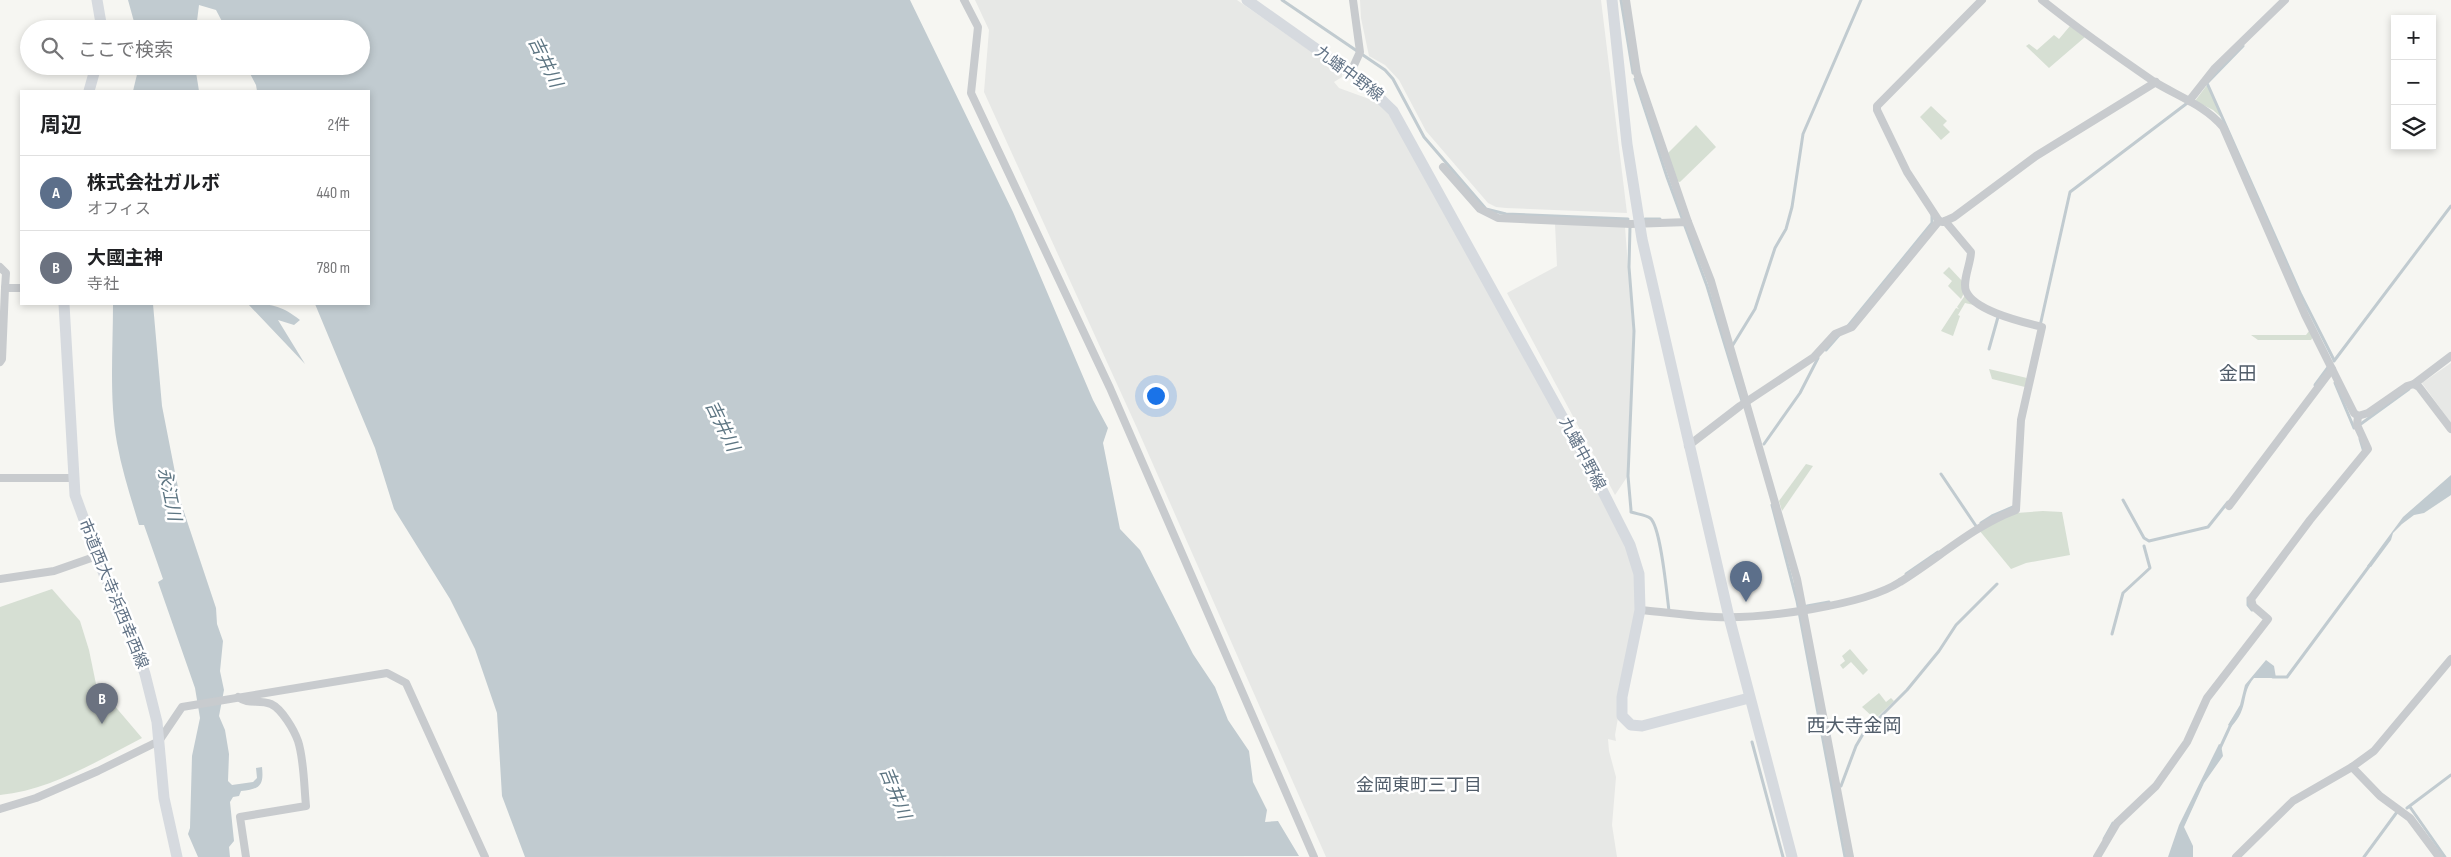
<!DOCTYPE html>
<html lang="ja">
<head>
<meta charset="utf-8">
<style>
	body { margin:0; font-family:"Sofia Sans Condensed","Noto Sans JP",sans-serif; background:#f6f6f6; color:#202124 }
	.controls { position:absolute; right:15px; top:15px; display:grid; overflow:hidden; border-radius:0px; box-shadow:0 2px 8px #0003 }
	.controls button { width:45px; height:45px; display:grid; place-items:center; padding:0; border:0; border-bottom:1px solid #e0e0e0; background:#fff; color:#202124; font:25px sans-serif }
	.you { position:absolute; left:1155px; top:395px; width:18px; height:18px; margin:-12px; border:4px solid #fff; border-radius:50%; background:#1a73e8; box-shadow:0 0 0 8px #1a73e833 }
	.badge { display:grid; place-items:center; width:32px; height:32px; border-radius:50%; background:#f25d17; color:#fff; font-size:16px; font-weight:700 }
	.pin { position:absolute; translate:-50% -41px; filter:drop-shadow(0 1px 2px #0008) }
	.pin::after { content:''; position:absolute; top:26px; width:18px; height:15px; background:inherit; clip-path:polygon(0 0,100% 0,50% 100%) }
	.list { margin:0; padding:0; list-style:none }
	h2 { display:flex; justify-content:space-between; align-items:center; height:65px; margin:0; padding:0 20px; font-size:21px }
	h2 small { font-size:16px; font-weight:400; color:#757577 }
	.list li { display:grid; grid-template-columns:32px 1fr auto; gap:15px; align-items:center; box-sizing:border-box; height:75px; padding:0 20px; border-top:1px solid #e0e0e0 }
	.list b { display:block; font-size:19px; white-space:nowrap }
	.list p { margin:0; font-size:16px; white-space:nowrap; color:#757577 }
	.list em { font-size:16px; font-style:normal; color:#757577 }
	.icon { flex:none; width:28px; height:28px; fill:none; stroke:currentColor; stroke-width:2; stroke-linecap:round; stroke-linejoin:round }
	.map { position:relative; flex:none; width:2451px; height:857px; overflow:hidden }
	.search { position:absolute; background:#fff; box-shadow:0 2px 8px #0003; left:20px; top:20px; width:350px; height:55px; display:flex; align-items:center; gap:12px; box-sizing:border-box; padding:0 18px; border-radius:28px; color:#757577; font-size:19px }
	.panel { position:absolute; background:#fff; box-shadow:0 2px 8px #0003; left:20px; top:90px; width:350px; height:215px; border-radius:0px }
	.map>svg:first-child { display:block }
	.built { fill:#e7e8e6 }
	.green { fill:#d6dfd3 }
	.water { fill:#c1cbd0 }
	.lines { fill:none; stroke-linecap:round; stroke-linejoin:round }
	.stream { stroke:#c1cbd0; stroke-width:3 }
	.street { stroke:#c8cbce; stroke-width:8 }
	.secondary { stroke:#d6dadf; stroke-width:11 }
	.labels { text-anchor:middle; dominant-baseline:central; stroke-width:5; stroke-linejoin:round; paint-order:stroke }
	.street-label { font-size:16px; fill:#627386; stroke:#fff }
	.water-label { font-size:18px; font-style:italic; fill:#5e7683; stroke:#fff }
	.neighbourhood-label { font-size:18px; fill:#515d6a; stroke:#fff }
	.quarter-label { font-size:19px; fill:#515d6a; stroke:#fff }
</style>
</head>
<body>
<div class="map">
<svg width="2451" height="857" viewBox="0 0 2451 857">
	<rect width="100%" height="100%" fill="#f6f6f2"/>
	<g class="built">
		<polygon points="975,0 1237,0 1342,73 1342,77 1334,82 1339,88 1380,103 1400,129 1567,433 1629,552 1635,571 1636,615 1615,735 1616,741 1608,739 1609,751 1616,777 1612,825 1617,857 1326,857 1137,428 984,92 989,30"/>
		<polygon points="1360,0 1601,0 1627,213 1506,208 1496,207 1488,203 1426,131 1399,80 1385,65 1369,56 1361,18"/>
		<polygon points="1555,224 1625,227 1633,331 1627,477 1615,495 1507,293 1557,266"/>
		<polygon points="2451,363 2451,423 2422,383"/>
	</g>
	<g class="green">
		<polygon points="2070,26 2085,37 2049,68 2026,46 2029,44 2037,50 2054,35 2059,39"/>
		<polygon points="2207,85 2209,87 2223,119 2213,110 2195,101"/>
		<polygon points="1931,106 1947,121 1943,125 1950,132 1941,140 1920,117"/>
		<polygon points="1696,125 1716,147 1680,182 1676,181 1668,153"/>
		<polygon points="1949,267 1964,283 1964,293 1961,299 1948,286 1952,281 1943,273"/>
		<polygon points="1966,294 1978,306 1965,303 1958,315 1960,316 1953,336 1941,331 1956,308 1959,309 1957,307"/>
		<polygon points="2309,331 2313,337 2311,340 2258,340 2251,335 2306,335"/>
		<polygon points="1989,369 2027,378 2025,387 1992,379"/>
		<polygon points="1806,464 1813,466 1782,511 1779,501"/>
		<polygon points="2043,511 2062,512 2070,555 2026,563 2011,569 1979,530 2016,513"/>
		<path d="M52,589l28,32 9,29 7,34 46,54c-45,23 -91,52 -142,57v-188z"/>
		<polygon points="1850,649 1868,670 1863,675 1851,662 1843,669 1840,665 1845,661 1842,656"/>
		<polygon points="1879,693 1886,702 1891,698 1894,701 1875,719 1862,707"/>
	</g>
	<g class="water">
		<polygon points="128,0 910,0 1013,212 1093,400 1108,428 1103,443 1120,529 1140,550 1193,654 1215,687 1228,720 1249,751 1253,782 1267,810 1265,822 1278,821 1299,856 525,857 502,796 497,713 475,649 450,599 394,509 375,448 315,304 369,304 369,91 257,91 256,85 246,66 361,66 361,29 226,29 216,10 199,5 196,29 136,29"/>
		<polygon points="139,66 195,66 199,91 133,91"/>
		<path d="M113,304h40l9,102 19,97 35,105 1,16 6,17 -3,30 4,19 -5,26 6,14 4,24 -1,27 4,4 21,-3 4,-4 -1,-10 6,-1c2,19 -2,22 -21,24l-2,5 -6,1 -3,5 4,39 -5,6 1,10h-32l-10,-23 2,-6 2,-72 8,-38 -5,-30 -37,-106 5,-3 -19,-54h-5c-8,-27 -17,-54 -22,-82 -8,-45 -4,-94 -4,-139z"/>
		<path d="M248,304c23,0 33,1 52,16l-6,5 -16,-5 27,44z"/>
		<polygon points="2451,475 2451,495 2424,513 2414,515 2402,524 2393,533 2391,540 2371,567 2367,566 2403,517"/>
		<path d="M2266,660l8,6 2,12h-22c-14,16 -4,29 -23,49l-3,-2 12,-20 5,-20z"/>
		<polygon points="2219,744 2221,745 2223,756 2204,783 2184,827 2193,846 2193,857 2168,857 2179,825"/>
	</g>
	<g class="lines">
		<g class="stream">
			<polyline points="1282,0 1385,70 1393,79 1424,137 1486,209 1506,214 1628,219"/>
			<polyline points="1621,0 1633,73"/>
			<polyline points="2243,46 2207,83 2301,295 2334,360"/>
			<polyline points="1635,79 1667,177 1707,286 1742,401"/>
			<polyline points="1645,219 1660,219"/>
			<path d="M1630,227l-1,40 5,64 -6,145 3,34v2c6,2 15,3 19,6 11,8 17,78 19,93"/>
			<polyline points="1848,326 1932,223 1932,215"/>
			<polyline points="2040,326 2070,192 2186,104"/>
			<polyline points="1731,348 1755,309 1775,248 1786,229 1792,207 1803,134 1861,0"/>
			<polyline points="1989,349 1998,317"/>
			<polyline points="1826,350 1840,334"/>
			<polyline points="2334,361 2451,206"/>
			<polyline points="2335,383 2354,428"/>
			<polyline points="2315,385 2329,366"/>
			<polyline points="2358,426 2409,389"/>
			<polyline points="2360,439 2364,452"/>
			<polyline points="1764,444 1800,393 1818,358"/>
			<polyline points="1941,474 1976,526"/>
			<polyline points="2123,500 2144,538 2149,541 2208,527 2228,502"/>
			<polyline points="1772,505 1797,601 1845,857"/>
			<polyline points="1981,523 1992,516 2013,507"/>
			<polyline points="1906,574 1938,552"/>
			<polyline points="2248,598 2248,605 2252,610"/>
			<polyline points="1807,606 1829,602"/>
			<polyline points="2112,634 2123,593 2150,568 2144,546"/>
			<polyline points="2273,677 2287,677 2370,565"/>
			<polyline points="1752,742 1783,857"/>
			<polyline points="2220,748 2232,722"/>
			<polyline points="1841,786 1856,746 1863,734 1907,690 1939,651 1956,625 1997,584"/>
			<polyline points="2410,807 2445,857"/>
			<polyline points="2407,808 2451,775"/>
			<polyline points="2104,839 2113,823"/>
			<polyline points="2364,857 2397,812"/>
		</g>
		<g class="street">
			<polyline points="964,0 978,27 971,93 1110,388 1314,857"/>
			<polyline points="1626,0 1637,73 1688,222"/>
			<path d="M2042,0c36,29 73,55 111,81 24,15 52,24 70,46l82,188 49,98 4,3 -1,9 11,24 -58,71 -59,79 2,7 15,13 -61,79 -20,44 -31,44 -39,37 -20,34"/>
			<polyline points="1350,74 1360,52 1353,0"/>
			<polyline points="2189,101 2215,68 2285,0"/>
			<polyline points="1443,167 1480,209 1498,218 1631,224 1688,222 1711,281 1797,579 1850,857"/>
			<polyline points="1939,221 1907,172 1877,110 1877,106 1982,0"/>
			<polyline points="0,267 6,273 5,288 21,288"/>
			<polyline points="0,362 2,359 5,288"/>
			<polyline points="2414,384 2451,356"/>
			<polyline points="2358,416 2368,413 2407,386 2414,384 2419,387 2451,429"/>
			<polyline points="1688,446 1740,406 1814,357 1835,334 1852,327 1939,221 1943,222 1954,217 2036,156 2156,82"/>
			<polyline points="0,478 73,478"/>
			<polyline points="2229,506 2332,369"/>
			<polyline points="0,579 54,571 97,556"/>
			<path d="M1640,610c25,2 50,6 75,7 46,2 148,-11 185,-35 39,-24 73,-56 116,-72l5,-90 21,-93c-19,-5 -68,-16 -76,-36 -4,-10 5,-28 5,-39l-26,-31"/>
			<path d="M238,697c10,8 21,2 33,7 11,5 23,26 27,37 6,18 6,45 8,65l-66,11 6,40"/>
			<polyline points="2352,767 2380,796 2410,818 2439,857"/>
			<polyline points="0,809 36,798 98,771 159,741 182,707 387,673 406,683 485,857"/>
			<polyline points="2236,857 2293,801 2352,767 2374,751 2451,659"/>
		</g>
		<g class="secondary">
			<polyline points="97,0 102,29"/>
			<polyline points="1247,0 1363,82 1393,111 1595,476 1630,545 1639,574 1640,610 1622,697 1622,716 1631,725 1642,726 1749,698"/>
			<polyline points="1612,0 1627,144 1642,239 1729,617 1792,857"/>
			<polyline points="89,91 96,66"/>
			<polyline points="64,304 75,495 104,574 127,622 145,674 157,722 164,798 177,857"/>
		</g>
	</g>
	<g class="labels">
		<g class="street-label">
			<text transform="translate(1349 74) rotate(37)">九蟠中野線</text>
			<text transform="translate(1582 454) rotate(62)">九蟠中野線</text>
			<text transform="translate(113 594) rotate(68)">市道西大寺浜西幸西線</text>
		</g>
		<g class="water-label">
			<text transform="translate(545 62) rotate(64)">吉井川</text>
			<text transform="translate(722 426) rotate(64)">吉井川</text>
			<text transform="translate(169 494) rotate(78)">永江川</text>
			<text transform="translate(895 793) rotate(68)">吉井川</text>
		</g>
		<g class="neighbourhood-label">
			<text x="1419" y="785">金岡東町三丁目</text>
		</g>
		<g class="quarter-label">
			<text x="2238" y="374">金田</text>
			<text x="1854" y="726">西大寺金岡</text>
		</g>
	</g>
</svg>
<div class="controls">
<button>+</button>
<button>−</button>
<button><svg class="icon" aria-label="layers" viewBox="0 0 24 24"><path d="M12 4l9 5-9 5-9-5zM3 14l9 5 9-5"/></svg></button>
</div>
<div class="you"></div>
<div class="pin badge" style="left:1746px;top:602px;background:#5c6f8a">A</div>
<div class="pin badge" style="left:102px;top:724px;background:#6b7280">B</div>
<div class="search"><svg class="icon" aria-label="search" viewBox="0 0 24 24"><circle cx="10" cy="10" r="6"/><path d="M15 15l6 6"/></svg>ここで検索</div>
<section class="panel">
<h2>周辺<small>2件</small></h2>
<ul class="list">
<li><span class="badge" style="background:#5c6f8a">A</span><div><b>株式会社ガルボ</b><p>オフィス</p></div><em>440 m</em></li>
<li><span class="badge" style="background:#6b7280">B</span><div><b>大國主神</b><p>寺社</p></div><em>780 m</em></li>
</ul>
</section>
</div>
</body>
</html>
